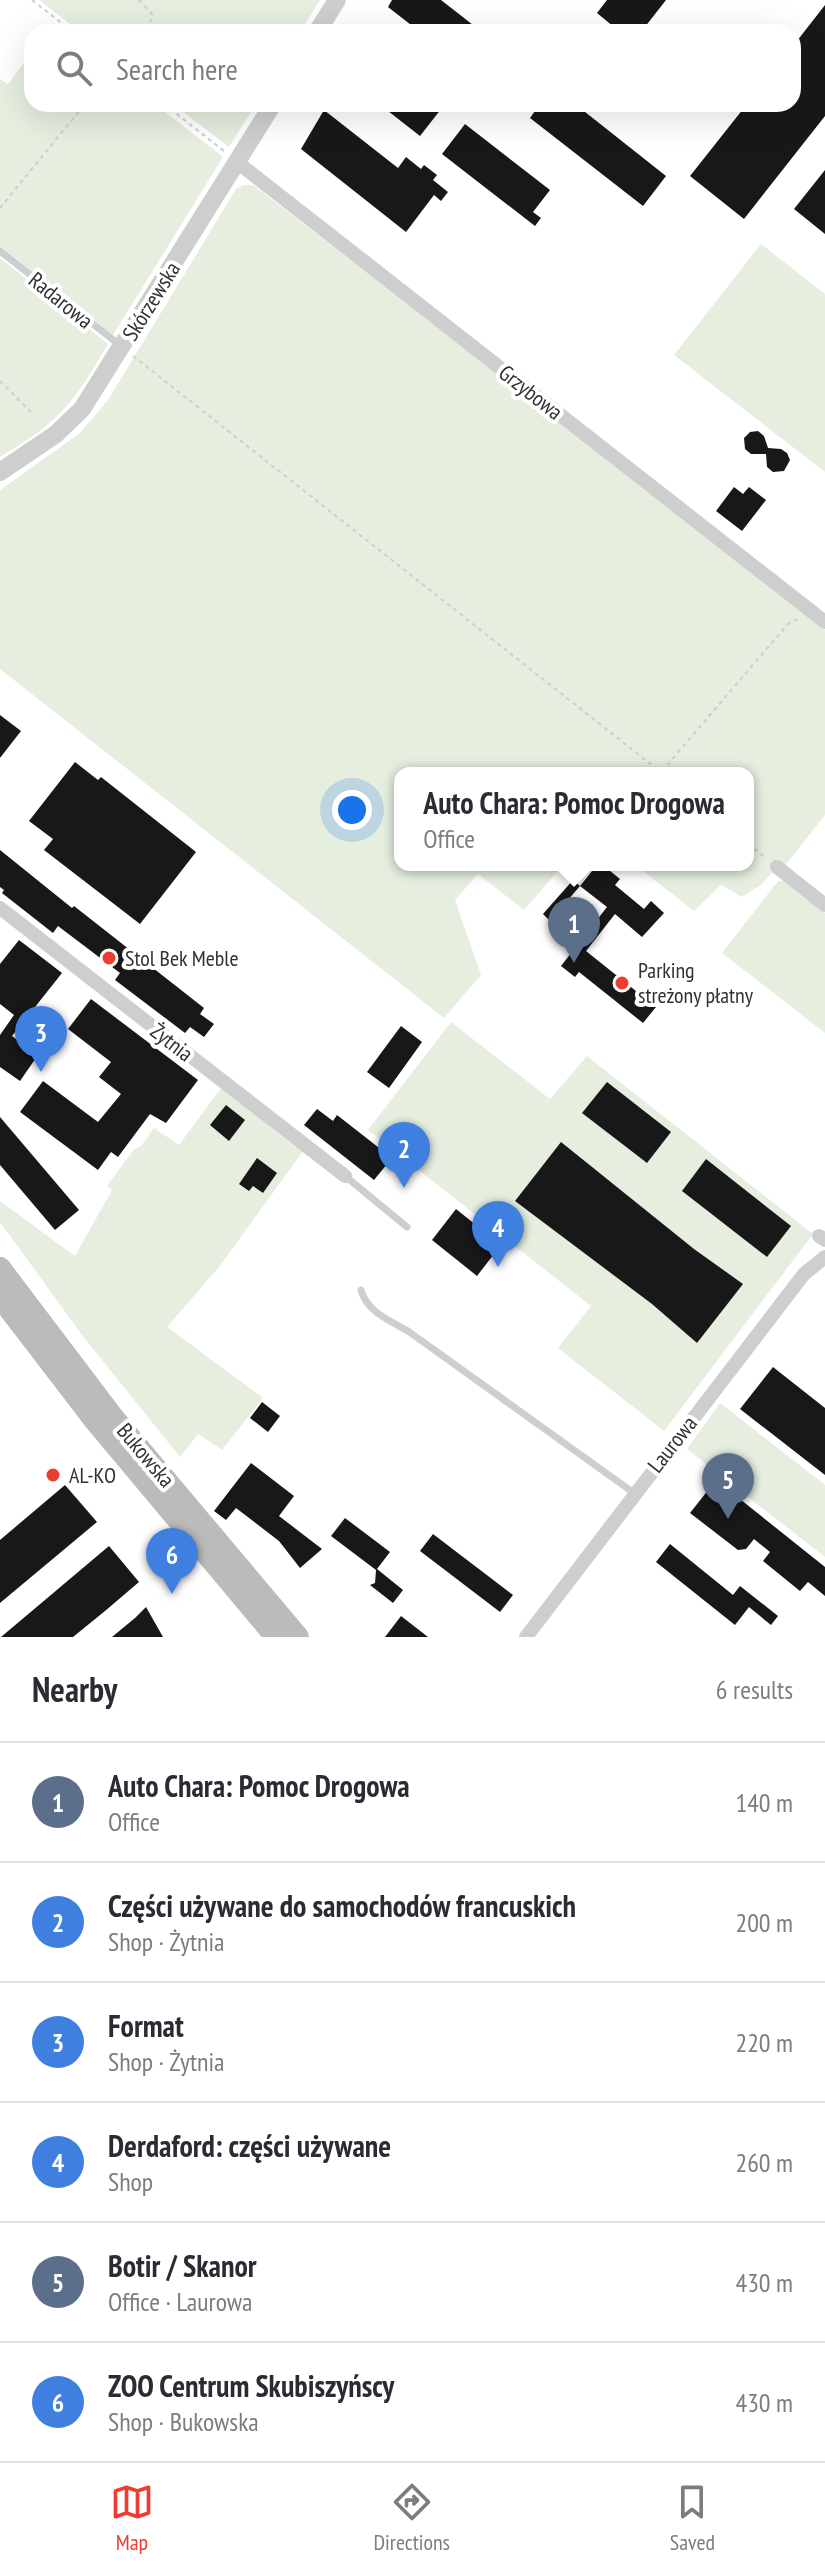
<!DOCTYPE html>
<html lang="en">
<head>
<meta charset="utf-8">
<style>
	body { margin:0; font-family:"PT Sans Narrow",sans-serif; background:#f7f7f7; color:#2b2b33 }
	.you { position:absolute; left:352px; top:810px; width:28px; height:28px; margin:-20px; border:6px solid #fff; border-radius:50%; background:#1a73e8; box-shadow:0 0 0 12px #1a73e833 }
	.badge { display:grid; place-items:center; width:52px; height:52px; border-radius:50%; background:#ec3d30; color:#fff; font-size:26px; font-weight:700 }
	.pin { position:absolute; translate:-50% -66px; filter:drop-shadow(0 2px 4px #0008) }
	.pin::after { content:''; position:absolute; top:42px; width:28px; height:24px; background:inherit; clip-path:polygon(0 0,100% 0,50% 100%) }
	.popup { position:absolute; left:394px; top:767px; width:360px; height:104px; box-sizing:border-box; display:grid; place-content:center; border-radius:16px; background:#fff; filter:drop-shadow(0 2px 6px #0005); font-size:26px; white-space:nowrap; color:#7c7c81 }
	.popup b { font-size:30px; color:#2b2b33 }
	.popup::after { content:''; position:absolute; left:50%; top:100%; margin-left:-16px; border:16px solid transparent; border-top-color:#fff }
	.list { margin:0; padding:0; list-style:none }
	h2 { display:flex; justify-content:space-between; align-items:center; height:104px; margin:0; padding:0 32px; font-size:34px }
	h2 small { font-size:26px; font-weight:400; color:#7c7c81 }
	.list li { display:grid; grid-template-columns:52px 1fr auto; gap:24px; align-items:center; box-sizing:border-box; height:120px; padding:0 32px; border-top:2px solid #e1e1e2 }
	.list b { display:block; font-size:30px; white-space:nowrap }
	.list p { margin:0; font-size:26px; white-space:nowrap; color:#7c7c81 }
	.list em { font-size:26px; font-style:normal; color:#7c7c81 }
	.icon { flex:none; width:44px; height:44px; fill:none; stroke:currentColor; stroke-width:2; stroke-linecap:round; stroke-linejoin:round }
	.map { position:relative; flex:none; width:825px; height:1637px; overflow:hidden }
	.search { position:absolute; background:#fff; box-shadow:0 8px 32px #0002; left:24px; right:24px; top:24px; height:88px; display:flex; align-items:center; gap:20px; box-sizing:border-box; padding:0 28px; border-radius:24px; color:#7c7c81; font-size:30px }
	.sheet { height:824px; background:#fff }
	nav { display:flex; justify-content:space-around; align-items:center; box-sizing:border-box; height:112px; border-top:2px solid #e1e1e2; background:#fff; font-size:22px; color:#7c7c81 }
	nav a { display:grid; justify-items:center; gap:4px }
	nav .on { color:#ec3d30 }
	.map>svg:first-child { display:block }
	.green { fill:#e5eedf }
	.building { fill:#181818 }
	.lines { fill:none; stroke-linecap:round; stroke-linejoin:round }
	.path { stroke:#cecece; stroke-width:2; stroke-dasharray:4 4; stroke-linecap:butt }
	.service { stroke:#cecece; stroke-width:7 }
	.minor { stroke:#cecece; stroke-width:14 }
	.tertiary { stroke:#cecece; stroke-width:18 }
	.secondary { stroke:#bbb; stroke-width:22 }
	.poi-dot { fill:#ec3d30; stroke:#fff; stroke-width:3 }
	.labels { text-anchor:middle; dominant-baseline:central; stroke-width:8; stroke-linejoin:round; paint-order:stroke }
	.street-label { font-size:22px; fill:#313131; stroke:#fff }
	.poi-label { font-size:22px; fill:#313131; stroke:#fff; text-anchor:start }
</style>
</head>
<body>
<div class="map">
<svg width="825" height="1637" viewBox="0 0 825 1637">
	<rect width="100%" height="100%" fill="#fff"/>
	<g class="green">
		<polygon points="39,0 320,0 300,32 80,32"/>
		<polygon points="32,52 32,104 155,104 223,157 113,335 0,246 0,79 8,84"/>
		<polygon points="173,104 256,104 229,147"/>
		<polygon points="244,185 253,185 511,383 825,630 825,815 787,863 777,867 762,884 742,897 721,885 694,911 635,865 748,865 748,773 400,773 400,865 563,865 524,910 478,874 455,900 481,975 444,1018 0,669 0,490 80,433 108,400 236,189"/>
		<polygon points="761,244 825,294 825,472 674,355"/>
		<path d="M0,258l108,86c-17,29 -34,59 -61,81 -14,12 -31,22 -47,32z"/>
		<polygon points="778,881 783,881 825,913 825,1033 722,953"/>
		<polygon points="451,1022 550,1099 587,1056 813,1234 664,1431 558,1348 591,1306 368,1130"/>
		<polygon points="221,1088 294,1146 304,1150 219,1267 167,1327 263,1398 222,1450 198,1434 180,1457 82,1335 0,1222 0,1201 75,1256 112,1190 107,1186 134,1149 141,1146 154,1128 179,1145"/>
		<polygon points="720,1403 825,1485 825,1557 687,1449"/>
	</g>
	<g class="building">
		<polygon points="392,0 441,0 482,32 420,32 388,7"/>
		<polygon points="607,0 666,0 641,32 620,32 597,13"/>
		<polygon points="825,5 825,116 744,219 690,176 747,104 793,104 793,46"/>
		<polygon points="379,104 445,104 420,136"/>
		<polygon points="540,104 575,104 666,176 643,206 530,118"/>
		<polygon points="324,110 398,168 406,157 421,169 424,165 437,175 433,180 448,192 441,201 434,195 406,232 301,149"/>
		<polygon points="465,124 550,190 533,212 541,218 535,226 442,154"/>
		<polygon points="825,170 825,234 794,209"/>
		<polygon points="758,431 764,436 768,448 781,449 787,453 790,460 784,471 773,472 767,467 766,454 751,454 745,449 744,438 750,432"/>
		<polygon points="734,487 743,494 749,487 766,500 742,531 716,511"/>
		<polygon points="0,715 21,731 0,758"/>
		<polygon points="75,762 98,780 101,777 196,852 140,924 44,850 53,839 29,821"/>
		<polygon points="0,850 72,908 74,906 204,1008 200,1014 214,1024 204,1037 190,1027 185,1033 115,980 120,973 58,926 53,933 2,893 4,890 0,887"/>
		<polygon points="597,865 603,865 620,879 615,885 644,909 651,901 664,913 642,937 615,914 586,951 656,1007 643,1023 579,972 575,977 561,966 607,907 580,886"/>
		<polygon points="573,880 580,886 550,921 543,914"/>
		<polygon points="19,940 62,973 12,1036 38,1055 20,1081 0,1067 0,1035 14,1015 0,1004 0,964"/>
		<polygon points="91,999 198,1080 166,1123 150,1114 118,1157 111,1152 98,1170 20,1112 43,1081 98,1122 121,1094 99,1077 111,1062 68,1029"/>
		<polygon points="401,1026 422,1042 389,1088 367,1072"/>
		<polygon points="607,1082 671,1132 647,1163 582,1113"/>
		<polygon points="226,1105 245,1120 229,1141 210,1125"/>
		<polygon points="317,1109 333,1121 337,1115 392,1158 374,1180 304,1125"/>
		<polygon points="0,1117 79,1210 55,1230 0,1165"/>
		<polygon points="561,1142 694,1249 743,1284 697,1343 652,1304 515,1201"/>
		<polygon points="257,1158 277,1173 263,1193 253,1186 249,1191 239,1184"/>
		<polygon points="706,1159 791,1226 767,1257 682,1191"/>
		<polygon points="456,1209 501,1245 477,1276 432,1240"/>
		<polygon points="773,1367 825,1408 825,1475 740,1409"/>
		<polygon points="262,1402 280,1416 268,1432 250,1418"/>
		<polygon points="251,1463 294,1496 279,1516 322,1549 300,1568 279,1541 236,1508 226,1520 214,1511"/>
		<polygon points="716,1480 825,1567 825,1596 808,1582 800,1591 763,1561 770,1552 754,1539 746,1549 738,1550 690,1513"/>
		<polygon points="65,1485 97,1522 0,1603 0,1540"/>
		<polygon points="345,1518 390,1552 377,1569 403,1590 393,1603 370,1585 375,1583 376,1570 331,1536"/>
		<polygon points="433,1534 513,1595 500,1612 420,1551"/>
		<polygon points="670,1544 733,1595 740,1586 778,1616 771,1625 749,1607 735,1625 656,1562"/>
		<polygon points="109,1546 139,1582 105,1611 73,1637 1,1637"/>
		<polygon points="146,1607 163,1637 112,1637 135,1618"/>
		<polygon points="401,1616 428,1637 385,1637"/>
	</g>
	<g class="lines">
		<g class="path">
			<polyline points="32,0 73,32"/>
			<polyline points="139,0 152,14 151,20 142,32"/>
			<polyline points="164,104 224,151"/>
			<polyline points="0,208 85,104"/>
			<polyline points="133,356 662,773"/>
			<polyline points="0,381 31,412"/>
			<polyline points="662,771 788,624 798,619"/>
			<polyline points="748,844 766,858"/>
		</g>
		<g class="service">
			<polyline points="0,251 121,346"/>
			<polyline points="345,1176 407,1227"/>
			<path d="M361,1290c6,22 28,30 47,41l226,162"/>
		</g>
		<g class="minor">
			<polyline points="237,162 825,622"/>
			<polyline points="777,867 825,905"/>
			<polyline points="0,908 345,1176"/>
			<polyline points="819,1236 825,1240"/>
			<polyline points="526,1637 804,1274 825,1257"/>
		</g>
		<g class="tertiary">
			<polyline points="317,32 337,0"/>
			<polyline points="0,472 56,434 82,409 273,104"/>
		</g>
		<g class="secondary">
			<polyline points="0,1268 112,1416 298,1637"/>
			<polyline points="0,1297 96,1422 276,1637"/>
		</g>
	</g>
	<g class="poi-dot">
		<circle cx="109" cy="958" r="8"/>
		<circle cx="622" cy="983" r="8"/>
		<circle cx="53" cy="1475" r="8"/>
	</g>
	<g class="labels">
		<g class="street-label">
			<text transform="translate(61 300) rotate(39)">Radarowa</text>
			<text transform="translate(151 301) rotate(-58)">Skórzewska</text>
			<text transform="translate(531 392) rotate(38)">Grzybowa</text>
			<text transform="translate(172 1042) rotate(38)">Żytnia</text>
			<text transform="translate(672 1444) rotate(-52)">Laurowa</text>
			<text transform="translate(146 1455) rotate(50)">Bukowska</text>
		</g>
		<g class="poi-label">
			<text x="125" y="958">Stol Bek Meble</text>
			<text x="638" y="970">Parking<tspan x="638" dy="25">streżony płatny</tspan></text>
			<text x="69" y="1475">AL-KO</text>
		</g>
	</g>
</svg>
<div class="you"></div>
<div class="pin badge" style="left:574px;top:963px;background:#5c6f8a">1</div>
<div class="popup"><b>Auto Chara: Pomoc Drogowa</b>Office</div>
<div class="pin badge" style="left:404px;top:1188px;background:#3f7fe0">2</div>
<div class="pin badge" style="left:41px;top:1072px;background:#3f7fe0">3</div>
<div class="pin badge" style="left:498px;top:1267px;background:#3f7fe0">4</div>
<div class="pin badge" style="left:728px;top:1519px;background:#5c6f8a">5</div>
<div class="pin badge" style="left:172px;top:1594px;background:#3f7fe0">6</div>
<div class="search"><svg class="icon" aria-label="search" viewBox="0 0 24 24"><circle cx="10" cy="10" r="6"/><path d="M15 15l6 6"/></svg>Search here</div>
</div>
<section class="sheet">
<h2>Nearby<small>6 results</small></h2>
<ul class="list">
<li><span class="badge" style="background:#5c6f8a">1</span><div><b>Auto Chara: Pomoc Drogowa</b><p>Office</p></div><em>140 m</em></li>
<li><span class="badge" style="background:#3f7fe0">2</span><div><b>Części używane do samochodów francuskich</b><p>Shop · Żytnia</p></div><em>200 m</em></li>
<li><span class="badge" style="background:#3f7fe0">3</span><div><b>Format</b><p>Shop · Żytnia</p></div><em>220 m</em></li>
<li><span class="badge" style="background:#3f7fe0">4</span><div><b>Derdaford: części używane</b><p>Shop</p></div><em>260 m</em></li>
<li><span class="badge" style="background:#5c6f8a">5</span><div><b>Botir / Skanor</b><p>Office · Laurowa</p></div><em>430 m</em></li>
<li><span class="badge" style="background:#3f7fe0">6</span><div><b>ZOO Centrum Skubiszyńscy</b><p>Shop · Bukowska</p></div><em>430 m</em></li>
</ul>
</section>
<nav>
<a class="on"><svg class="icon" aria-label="map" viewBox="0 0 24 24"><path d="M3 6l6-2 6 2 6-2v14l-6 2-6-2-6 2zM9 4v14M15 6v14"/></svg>Map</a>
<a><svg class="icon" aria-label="directions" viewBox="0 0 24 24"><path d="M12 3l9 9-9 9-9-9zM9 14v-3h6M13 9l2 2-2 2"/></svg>Directions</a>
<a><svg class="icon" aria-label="saved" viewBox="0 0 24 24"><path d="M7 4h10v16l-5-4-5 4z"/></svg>Saved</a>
</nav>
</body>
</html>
